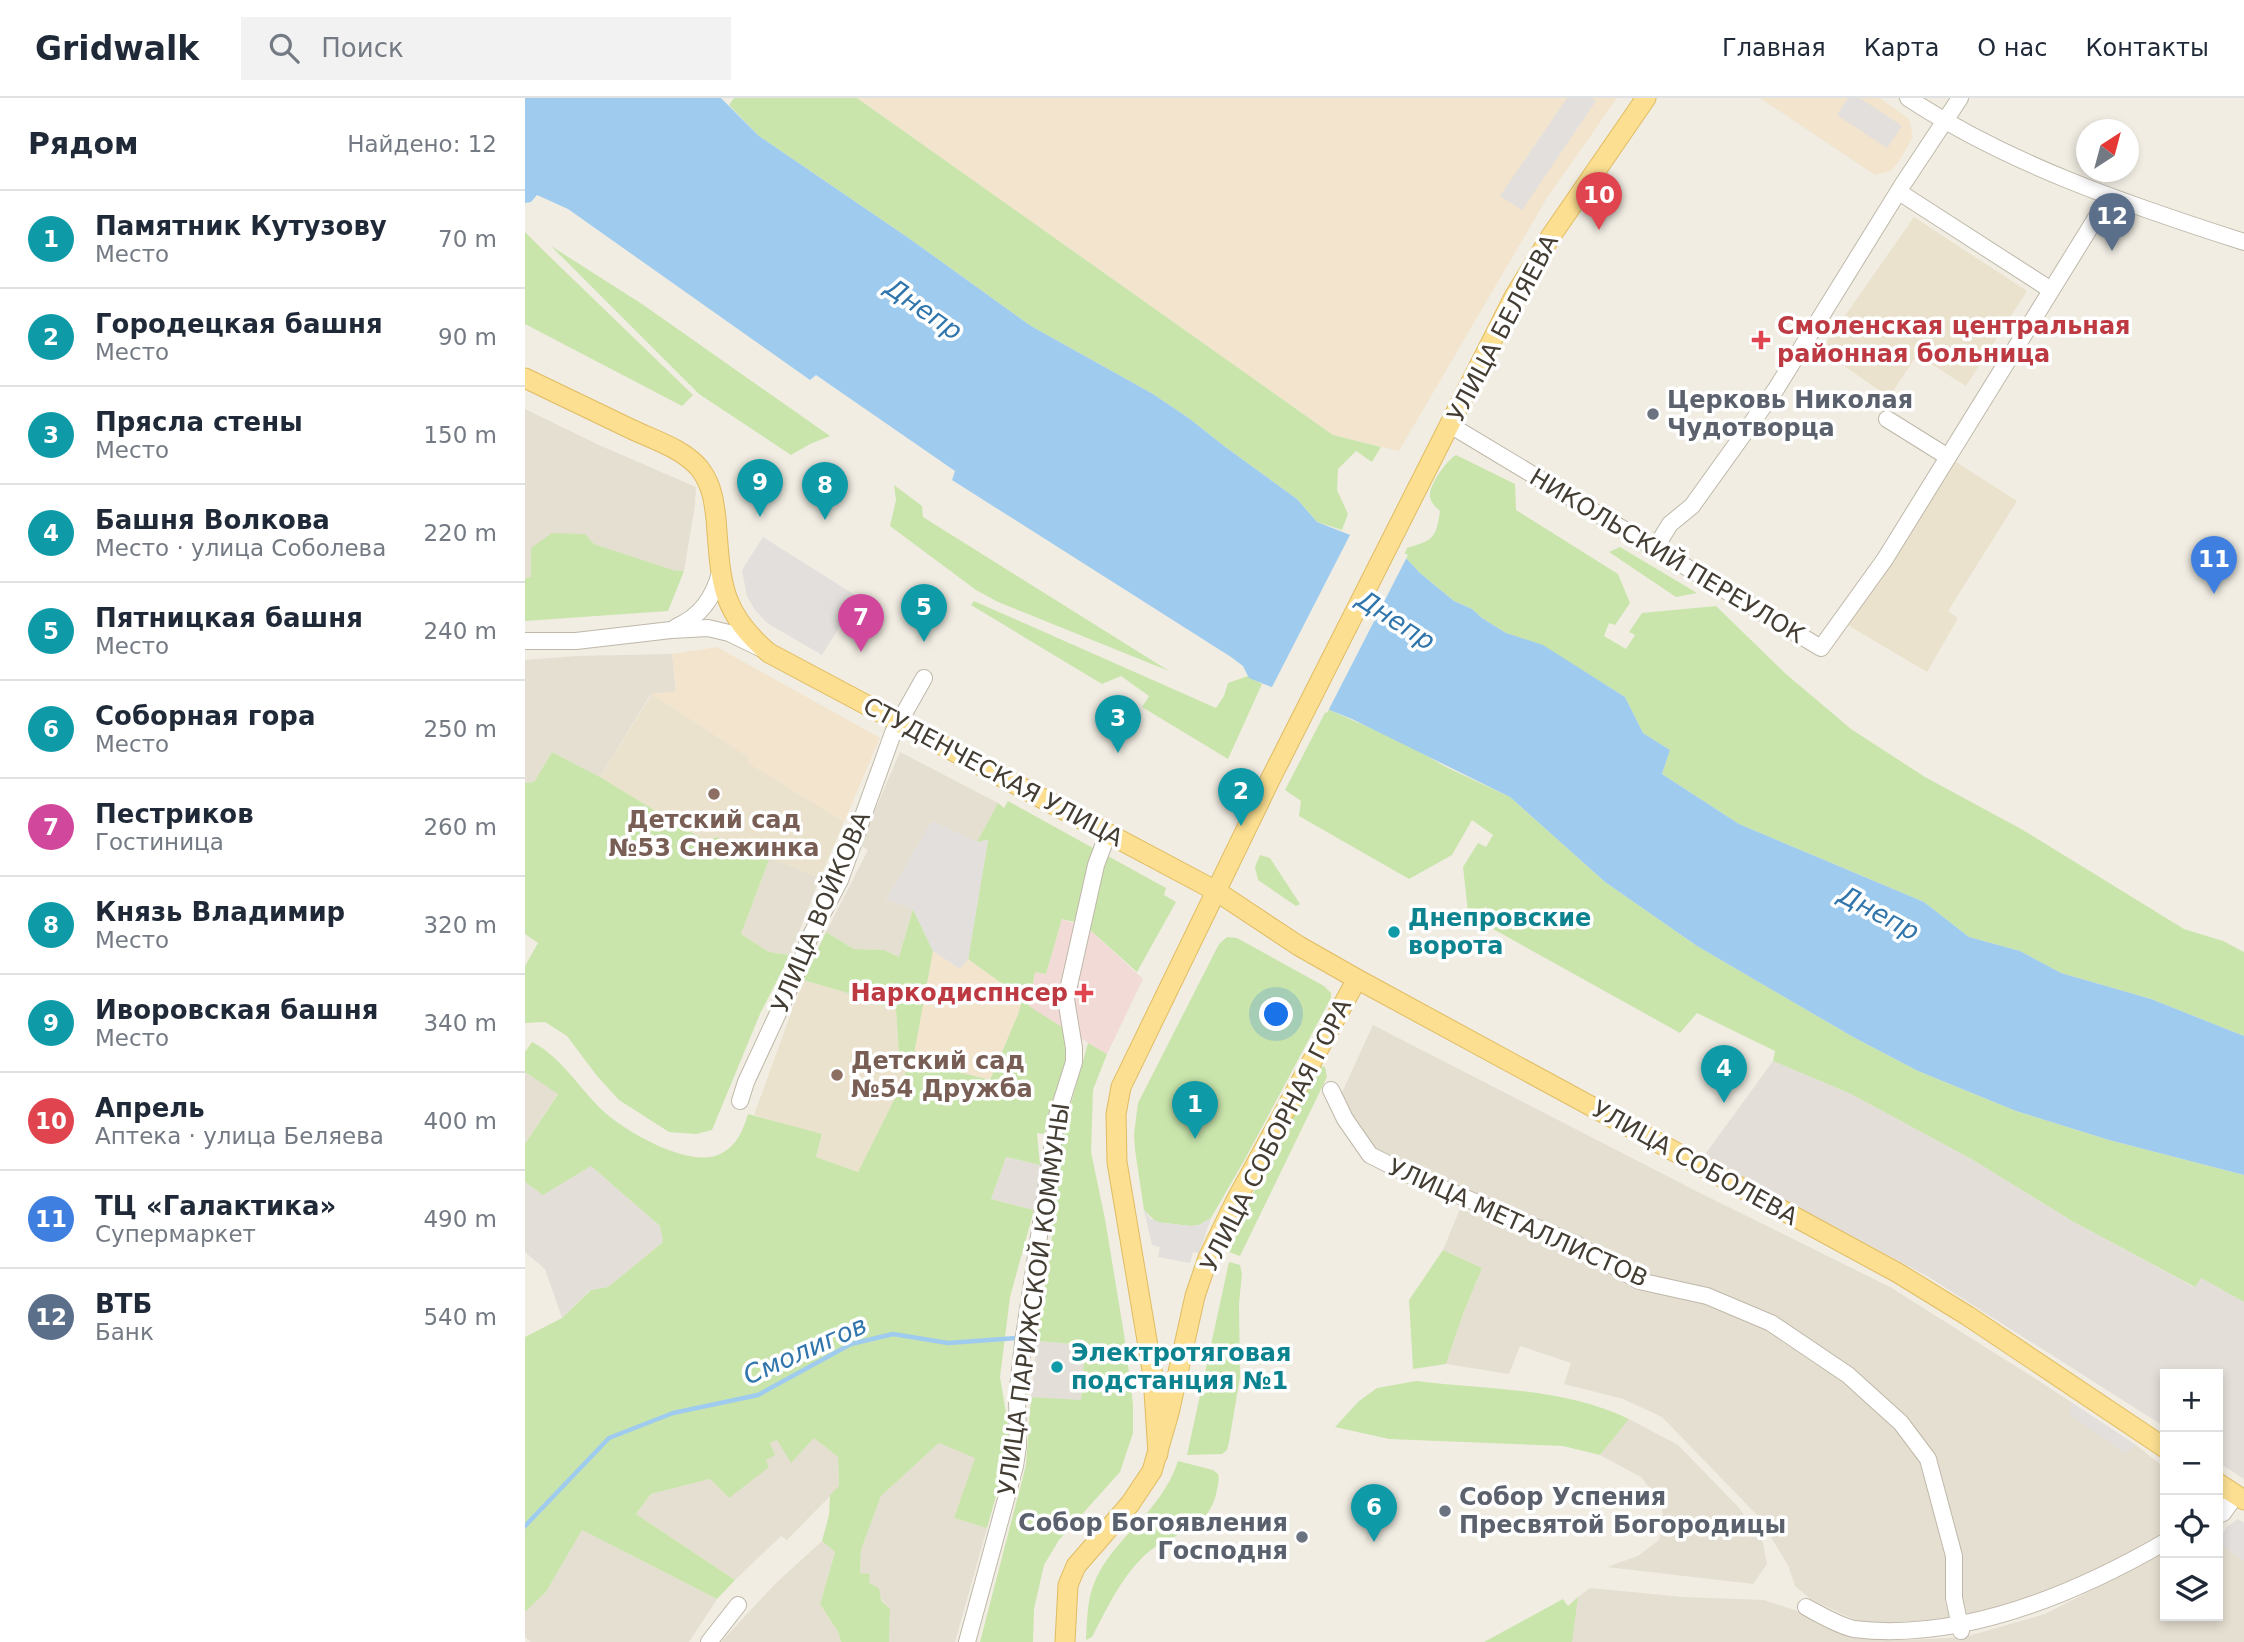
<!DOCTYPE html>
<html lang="ru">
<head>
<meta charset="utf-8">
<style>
	body { margin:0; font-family:"DejaVu Sans",sans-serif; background:#f2f2f3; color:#1f2937 }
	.controls { position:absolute; right:21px; bottom:21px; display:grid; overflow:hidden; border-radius:0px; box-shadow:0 4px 10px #0003 }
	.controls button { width:63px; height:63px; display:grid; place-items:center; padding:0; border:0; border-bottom:2px solid #e0e1e3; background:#fff; color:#1f2937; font:35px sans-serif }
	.compass { position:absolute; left:1551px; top:21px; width:63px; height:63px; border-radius:50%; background:#fff; box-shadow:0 4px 10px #0003; rotate:36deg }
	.you { position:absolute; left:752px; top:917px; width:24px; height:24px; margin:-18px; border:5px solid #fff; border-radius:50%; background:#1a73e8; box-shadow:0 0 0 10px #1a73e833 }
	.badge { display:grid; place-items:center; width:46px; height:46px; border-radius:50%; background:#f53c16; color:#fff; font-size:23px; font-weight:700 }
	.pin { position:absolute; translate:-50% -58px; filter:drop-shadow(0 2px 4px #0008) }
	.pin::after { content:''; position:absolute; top:37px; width:24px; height:21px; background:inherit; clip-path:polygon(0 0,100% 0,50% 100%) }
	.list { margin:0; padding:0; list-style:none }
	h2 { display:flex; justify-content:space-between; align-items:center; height:91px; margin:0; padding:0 28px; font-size:30px }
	h2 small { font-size:23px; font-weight:400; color:#747a83 }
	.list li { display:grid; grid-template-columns:46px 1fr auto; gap:21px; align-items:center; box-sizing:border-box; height:98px; padding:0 28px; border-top:2px solid #e0e1e3 }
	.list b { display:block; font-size:26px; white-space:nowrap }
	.list p { margin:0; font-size:23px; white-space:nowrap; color:#747a83 }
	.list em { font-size:23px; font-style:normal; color:#747a83 }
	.icon { flex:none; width:38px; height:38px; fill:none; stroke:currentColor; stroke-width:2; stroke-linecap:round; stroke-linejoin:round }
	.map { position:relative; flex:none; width:1719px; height:1544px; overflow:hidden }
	header { display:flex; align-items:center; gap:42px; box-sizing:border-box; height:98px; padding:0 35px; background:#fff; border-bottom:2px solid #e0e1e3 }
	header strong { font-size:33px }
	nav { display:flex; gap:38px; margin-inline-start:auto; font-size:24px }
	.search { width:490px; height:63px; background:#f2f2f3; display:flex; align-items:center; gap:18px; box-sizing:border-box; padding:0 24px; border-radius:0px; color:#747a83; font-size:26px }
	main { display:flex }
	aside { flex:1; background:#fff }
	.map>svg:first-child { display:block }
	.residential { fill:#e5dfd1 }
	.commercial { fill:#f3e4ce }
	.industrial { fill:#e3ded8 }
	.education { fill:#eae2cd }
	.medical { fill:#f2dad6 }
	.green { fill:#cae5ac }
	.parking { fill:#e2dfdc }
	.water { fill:#9fccee }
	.pier { fill:#f1ede3 }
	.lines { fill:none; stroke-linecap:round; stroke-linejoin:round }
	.stream { stroke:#9fccee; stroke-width:4.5 }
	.minor-casing { stroke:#bfb8a9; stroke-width:18 }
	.major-casing { stroke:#e0bc62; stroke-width:21 }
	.minor { stroke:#fff; stroke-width:16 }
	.major { stroke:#fcdf91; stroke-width:19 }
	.health-dot { fill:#e0444e; stroke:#fff; stroke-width:2.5 }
	.worship-dot { fill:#6b7280; stroke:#fff; stroke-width:2.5 }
	.education-dot { fill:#8d6e63; stroke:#fff; stroke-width:2.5 }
	.culture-dot { fill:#0f9aa8; stroke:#fff; stroke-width:2.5 }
	.labels { text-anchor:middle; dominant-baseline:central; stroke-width:7; stroke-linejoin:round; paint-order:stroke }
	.health-label { font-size:24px; font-weight:bold; fill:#be3a42; stroke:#fff; text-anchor:start }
	.street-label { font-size:24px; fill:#433d33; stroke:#fff }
	.worship-label { font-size:24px; font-weight:bold; fill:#5b616d; stroke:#fff; text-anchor:start }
	.education-label { font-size:24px; font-weight:bold; fill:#785e54; stroke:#fff }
	.culture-label { font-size:24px; font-weight:bold; fill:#0d838f; stroke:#fff; text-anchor:start }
	.water-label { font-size:26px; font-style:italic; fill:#3075ab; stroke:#fff }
</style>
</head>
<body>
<header>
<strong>Gridwalk</strong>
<div class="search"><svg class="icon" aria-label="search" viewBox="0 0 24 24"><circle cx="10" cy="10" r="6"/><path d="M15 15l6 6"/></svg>Поиск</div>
<nav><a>Главная</a><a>Карта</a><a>О нас</a><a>Контакты</a></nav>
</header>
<main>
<aside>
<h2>Рядом<small>Найдено: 12</small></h2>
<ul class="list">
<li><span class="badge" style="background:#0f9aa8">1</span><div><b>Памятник Кутузову</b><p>Место</p></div><em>70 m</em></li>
<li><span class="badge" style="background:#0f9aa8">2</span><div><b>Городецкая башня</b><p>Место</p></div><em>90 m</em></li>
<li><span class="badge" style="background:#0f9aa8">3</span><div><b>Прясла стены</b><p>Место</p></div><em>150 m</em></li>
<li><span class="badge" style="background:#0f9aa8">4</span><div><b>Башня Волкова</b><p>Место · улица Соболева</p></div><em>220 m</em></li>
<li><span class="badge" style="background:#0f9aa8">5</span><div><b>Пятницкая башня</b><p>Место</p></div><em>240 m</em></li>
<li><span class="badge" style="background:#0f9aa8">6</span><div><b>Соборная гора</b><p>Место</p></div><em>250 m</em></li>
<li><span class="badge" style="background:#d1479c">7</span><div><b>Пестриков</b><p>Гостиница</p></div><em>260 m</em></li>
<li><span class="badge" style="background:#0f9aa8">8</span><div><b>Князь Владимир</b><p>Место</p></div><em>320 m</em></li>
<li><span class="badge" style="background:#0f9aa8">9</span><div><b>Иворовская башня</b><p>Место</p></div><em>340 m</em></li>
<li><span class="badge" style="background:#e0444e">10</span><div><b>Апрель</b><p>Аптека · улица Беляева</p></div><em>400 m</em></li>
<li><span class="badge" style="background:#3f7fe0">11</span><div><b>ТЦ «Галактика»</b><p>Супермаркет</p></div><em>490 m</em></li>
<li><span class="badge" style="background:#5c6f8a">12</span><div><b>ВТБ</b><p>Банк</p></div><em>540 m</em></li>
</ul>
</aside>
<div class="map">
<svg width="1719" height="1544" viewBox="0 0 1719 1544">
	<rect width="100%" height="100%" fill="#f1ede3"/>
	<g class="residential">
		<polygon points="0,311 74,347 171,389 170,407 159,473 148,472 69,446 60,436 6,479 0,480"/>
		<polygon points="147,556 151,594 126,596 75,679 27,654 9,684 0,685 0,562 51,558"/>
		<polygon points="375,654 473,705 452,744 407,723 361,801 388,811 374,859 359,852 329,851 301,834 343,752 335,747"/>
		<polygon points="245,759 295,780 265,857 244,854 216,836"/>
		<polygon points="848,927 1173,1094 1365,1189 1511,1281 1546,1304 1546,1317 1599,1354 1611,1347 1640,1370 1640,1439 1583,1474 1442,1527 1407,1358 1248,1221 1115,1181 847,1055 814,1001"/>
		<polygon points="0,974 33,995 0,1046"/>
		<polygon points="935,1111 1049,1156 1111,1192 1181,1205 1247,1232 1321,1283 1371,1329 1397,1366 1422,1462 1420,1504 1429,1530 1341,1527 1287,1502 1270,1488 1263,1467 1232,1417 1137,1319 1098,1301 1039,1286 1046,1265 995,1248 984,1276 921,1266 938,1216 957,1170 918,1152"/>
		<polygon points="1104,1321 1153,1347 1214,1410 1238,1445 1242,1466 1228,1486 1082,1469 1113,1458 1134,1442 1138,1420 1136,1404 1116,1379 1075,1357"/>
		<polygon points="289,1339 313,1359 314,1389 262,1442 256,1438 210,1482 111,1416 126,1396 185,1381 204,1400 241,1362 245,1345 252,1342"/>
		<polygon points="414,1345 451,1360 429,1420 462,1430 430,1544 364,1544 365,1511 335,1475 336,1452 356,1398"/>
		<polygon points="57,1432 192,1501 164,1544 6,1544 0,1539 0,1514 21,1494"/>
		<polygon points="297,1443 310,1453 295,1506 313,1534 316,1544 196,1544 250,1486"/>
		<polygon points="1693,1444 1719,1463 1719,1544 1047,1544 1046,1541 1053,1499 1065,1490 1158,1499 1239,1502 1288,1518 1320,1532 1380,1542 1440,1539 1520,1516 1640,1455 1640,1518 1693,1518"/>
	</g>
	<g class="commercial">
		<polygon points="332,0 1092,0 1022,100 874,353 808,337"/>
		<polygon points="1235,0 1355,0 1384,21 1388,39 1373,65 1366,73 1350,77"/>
		<polygon points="192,549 355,640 319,724 223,665 223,659 127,596 151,593 147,556"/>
		<polygon points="408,853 435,871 443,861 497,900 494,914 465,982 388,962"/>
	</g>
	<g class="industrial">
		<polygon points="1248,963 1326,996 1448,1062 1547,1123 1669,1189 1676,1180 1719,1204 1719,1381 1693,1364 1693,1276 1640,1276 1640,1329 1402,1178 1267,1106 1176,1062"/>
		<polygon points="481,1059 515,1067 509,1112 466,1101"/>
		<polygon points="66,1068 135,1128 138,1144 83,1189 65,1192 37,1220 20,1171 0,1154 0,1084 18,1096"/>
		<polygon points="512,1243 560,1247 556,1303 506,1299"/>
	</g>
	<g class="education">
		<polygon points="1389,119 1502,193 1441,288 1392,257 1364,299 1296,252"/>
		<polygon points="1428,362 1492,403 1423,513 1433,520 1402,574 1321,526"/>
		<polygon points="127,596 223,659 223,665 319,724 295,780 191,739 182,744 75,679"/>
		<polygon points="278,882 326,896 371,912 374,957 381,971 379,982 333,1074 291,1059 297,1037 229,1017"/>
	</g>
	<polygon class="medical" points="537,821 564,831 618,881 582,956 504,909 510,874 521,876"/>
	<g class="green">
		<polygon points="209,0 332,0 808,337 856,349 847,364 831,353 813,371 812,392 823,416 817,432 792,424 772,401 699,348 665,321 628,296 506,228 385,141 234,38 204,7"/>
		<polygon points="0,134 22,156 168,297 157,308 0,226"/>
		<polygon points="26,148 117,206 305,338 285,346 266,357 174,296"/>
		<path d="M931,357l59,29 1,26 102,64 12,29 -15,22 -6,-2 -5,13 22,13 9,-14 -6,-3 13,-19 74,-7 70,68 65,55 74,48 98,53 161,99 39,12 21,11v84l-93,-37 -90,-26 -41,-22 -51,-14 -45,-35 -185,-78 -77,-50 8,-24 -27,-17 -18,-36 -82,-51 -37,-13 -24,-15 -10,-9 -18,-8 -34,-28 -16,-17 3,-8c26,-8 29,-9 33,-37 -4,-4 -9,-8 -10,-14 -2,-11 17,-37 26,-42z"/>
		<polygon points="369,387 397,408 398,419 644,573 473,504 451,492 365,428 371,402"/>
		<polygon points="27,435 60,436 69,446 148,472 159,473 143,513 0,523 0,480 6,479 6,450"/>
		<polygon points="1095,449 1172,495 1151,499 1084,454"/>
		<polygon points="449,503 691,610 699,598 703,585 723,578 737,586 703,661 617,609 624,598 596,578 577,586 446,507"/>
		<polygon points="802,611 878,644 921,669 985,699 1080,784 1172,848 1328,939 1393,973 1491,1013 1584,1042 1719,1077 1719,1204 1676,1180 1670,1189 1547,1123 1448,1062 1326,996 1248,963 1250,953 1172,915 1155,935 961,827 962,808 944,823 938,769 953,745 961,749 968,737 947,722 927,757 884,781 774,718 776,703 760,692"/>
		<polygon points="27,654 75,679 182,744 191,739 245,759 216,836 244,854 265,857 235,916 187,1032 171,1036 144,1034 94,1002 72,978 42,938 20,924 0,925 0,868 13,845 0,836 0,685 9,684"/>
		<path d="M483,703l85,47 -15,75 -16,-4 -16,55 -11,-2 -6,34 47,30 -32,98 -7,-1 3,32 -34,-8 -15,42 43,11 -24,87 -10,80 11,66 -24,85 -33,-10 21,-60 -36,-15 -58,53 -20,54 -1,23 10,1 -1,9 10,5 2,12 9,9 -1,33h-48l-3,-10 -18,-28 15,-52 -13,-11 7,-26 1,-20 9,-9 -1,-29 -24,-19 -23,25 -14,-23 -7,3 5,12 -9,5 3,7 -40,31 -19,-19 -59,15 -15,20 99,66 -18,19 -135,-69 -36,62 -21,20v-275l37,-19 29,-28 17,-3 55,-45 -3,-16 -69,-60 -48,29 -18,-13v-38l33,-50 -33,-22v-20l7,-10c32,16 50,52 77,74 23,19 85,54 113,37 16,-9 21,-23 26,-39l74,20 -6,23 42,15 46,-92 2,-11 -7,-14 -3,-45 -45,-16 -48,-14 23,-48 28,17 30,1 15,7 14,-48 20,42 -20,109 77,20 29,-68 3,-14 -54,-39 20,-119 -11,2 21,-39 6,5z"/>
		<polygon points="581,757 641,790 639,797 651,804 612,874 564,831"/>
		<polygon points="735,757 745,760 775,806 771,808 733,782 730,769"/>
		<polygon points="702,839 712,840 799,888 806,895 806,900 720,1061 686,1120 674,1127 666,1128 631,1124 619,1112 610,1052 609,1036 613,1005 694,846"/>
		<polygon points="563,945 582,956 568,992 566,1054 580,1121 599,1236 608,1306 608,1335 595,1374 534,1442 519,1467 509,1511 508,1544 455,1544 501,1367 506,1299 556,1302 560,1247 512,1243 527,1137 535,1044"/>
		<polygon points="794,968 800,969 802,979 715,1158 704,1154 713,1133 710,1130"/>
		<polygon points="918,1152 957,1170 938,1216 921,1266 888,1271 884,1202"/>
		<polygon points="704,1164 715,1167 717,1176 714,1206 715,1279 704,1344 702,1352 697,1356 662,1357"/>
		<path d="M891,1283c73,9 146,6 213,38l-29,36 -37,-9 -174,-7 -54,-12 24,-26 18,-13z"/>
		<path d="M653,1363l35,9 5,4c2,7 -1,13 -2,21 -11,40 -50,37 -75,64 -21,21 -35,51 -49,78l-6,3c1,-18 1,-37 7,-54 17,-47 68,-72 85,-125z"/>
		<polygon points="1053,1499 1047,1544 959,1544 1038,1501 1043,1508"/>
	</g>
	<g class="parking">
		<polygon points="1042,0 1066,0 1071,3 997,112 975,98"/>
		<polygon points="1323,0 1335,0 1377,28 1362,50 1312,17"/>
		<polygon points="238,439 333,499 297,557 242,525 230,512 222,498 217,472"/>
		<polygon points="407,723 452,744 463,742 443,861 435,871 408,853 388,811 361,801"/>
		<polygon points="619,1112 626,1121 637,1125 666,1128 674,1127 686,1120 674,1155 668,1154 665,1165 633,1159 635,1149 627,1147"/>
		<polygon points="1546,1304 1611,1347 1600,1355 1545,1317"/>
		<polygon points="1713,1421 1719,1425 1719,1463 1693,1444 1702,1429"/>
	</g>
	<polygon class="water" points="0,0 196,0 234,38 385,141 506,228 628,296 665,321 699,348 772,401 792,424 879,458 895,475 929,503 947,511 957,520 981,535 1018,547 1100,599 1118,635 1145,652 1137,676 1214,726 1399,804 1444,839 1495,853 1536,875 1626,901 1719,938 1719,1077 1584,1042 1491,1013 1393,973 1328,939 1172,848 1080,784 985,699 827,621 724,580 718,568 706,559 427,382 430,373 291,277 285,282 43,111 12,97 6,104 0,105"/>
	<polygon class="pier" points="827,433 883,457 802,615 745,593"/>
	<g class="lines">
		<polyline class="stream" points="0,1428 84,1340 148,1315 233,1297 326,1246 368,1236 423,1245 492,1240"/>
		<g class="minor-casing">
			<g id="minor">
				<path d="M1383,0c102,67 221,107 336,144"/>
				<polyline points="1374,94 1526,192"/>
				<polyline points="1362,321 1423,359"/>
				<polyline points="925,327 1296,550 1360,461 1584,99"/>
				<polyline points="1129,452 1145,426 1167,408 1251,291 1378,86 1435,0"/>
				<path d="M151,529c25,-11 37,-29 44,-54"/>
				<polyline points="0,543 51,543 146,532 183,530 204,535 235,550"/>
				<polyline points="806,992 820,1021 845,1057 885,1077 1051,1146 1114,1183 1182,1198 1246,1225 1323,1277 1376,1325 1403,1361 1429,1458 1429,1500 1436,1533"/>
				<polyline points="215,1003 221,984 274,870 284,841 315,782 368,635 399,580"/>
				<polyline points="1693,1417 1698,1415 1711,1397"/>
				<path d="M1281,1509c15,8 31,18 48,22 108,13 221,-35 311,-87"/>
				<polyline points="184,1544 213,1507"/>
				<polyline points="442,1544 490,1368 493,1348 492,1299 498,1245 532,1018 549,964 549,950 541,901 571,767 583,735"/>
			</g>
		</g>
		<g class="major-casing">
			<g id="major">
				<path d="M0,280c36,17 71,34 106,51 23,11 53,20 69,40 12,16 14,32 16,50 5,61 3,92 53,134l447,238 83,55 58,33 541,294 70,43 197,132"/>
				<polyline points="633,1356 628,1278 592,1064 591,1016 596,989 746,680 989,199 1026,138 1121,0"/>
				<polyline points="1693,1385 1719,1402"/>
				<polyline points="540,1544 543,1487 551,1468 605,1406 627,1373 644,1315 670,1198 683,1160 710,1104 832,881"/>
			</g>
		</g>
		<use href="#minor" class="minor"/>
		<use href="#major" class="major"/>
	</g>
	<g class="health-dot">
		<path d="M1232.5 231.5h7v7h7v7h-7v7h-7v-7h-7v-7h7z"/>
		<path d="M555.5 884.5h7v7h7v7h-7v7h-7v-7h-7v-7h7z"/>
	</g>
	<g class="worship-dot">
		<circle cx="1128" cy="316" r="7"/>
		<circle cx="920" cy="1413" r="7"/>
		<circle cx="777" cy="1439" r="7"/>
	</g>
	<g class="education-dot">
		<circle cx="189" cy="696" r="7"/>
		<circle cx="312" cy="977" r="7"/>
	</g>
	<g class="culture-dot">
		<circle cx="869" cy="834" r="7"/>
		<circle cx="532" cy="1269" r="7"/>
	</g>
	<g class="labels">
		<g class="health-label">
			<text x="1252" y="228">Смоленская центральная<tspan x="1252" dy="28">районная больница</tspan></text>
			<text x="543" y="895" text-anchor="end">Наркодиспнсер</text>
		</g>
		<g class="street-label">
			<text transform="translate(978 230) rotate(-62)">УЛИЦА БЕЛЯЕВА</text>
			<text transform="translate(1142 458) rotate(31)">НИКОЛЬСКИЙ ПЕРЕУЛОК</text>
			<text transform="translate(468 674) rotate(28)">СТУДЕНЧЕСКАЯ УЛИЦА</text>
			<text transform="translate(296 814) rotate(-67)">УЛИЦА ВОЙКОВА</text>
			<text transform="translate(751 1037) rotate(-63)">УЛИЦА СОБОРНАЯ ГОРА</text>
			<text transform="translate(1170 1065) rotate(29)">УЛИЦА СОБОЛЕВА</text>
			<text transform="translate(993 1125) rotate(24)">УЛИЦА МЕТАЛЛИСТОВ</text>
			<text transform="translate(509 1201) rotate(-82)">УЛИЦА ПАРИЖСКОЙ КОММУНЫ</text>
		</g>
		<g class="worship-label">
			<text x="1142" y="302">Церковь Николая<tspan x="1142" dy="28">Чудотворца</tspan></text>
			<text x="934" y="1399">Собор Успения<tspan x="934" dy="28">Пресвятой Богородицы</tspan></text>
			<text x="763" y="1425" text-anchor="end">Собор Богоявления<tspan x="763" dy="28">Господня</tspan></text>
		</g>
		<g class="education-label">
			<text x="189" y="722">Детский сад<tspan x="189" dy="28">№53 Снежинка</tspan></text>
			<text x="326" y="963" text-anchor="start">Детский сад<tspan x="326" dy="28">№54 Дружба</tspan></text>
		</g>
		<g class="culture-label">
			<text x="883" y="820">Днепровские<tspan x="883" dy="28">ворота</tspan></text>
			<text x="546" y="1255">Электротяговая<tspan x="546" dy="28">подстанция №1</tspan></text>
		</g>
		<g class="water-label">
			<text transform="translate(399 211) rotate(35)">Днепр</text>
			<text transform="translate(871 522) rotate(33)">Днепр</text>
			<text transform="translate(1354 815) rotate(28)">Днепр</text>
			<text transform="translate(280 1252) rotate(-24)">Смолигов</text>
		</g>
	</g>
</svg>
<div class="controls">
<button>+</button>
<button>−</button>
<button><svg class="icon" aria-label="locate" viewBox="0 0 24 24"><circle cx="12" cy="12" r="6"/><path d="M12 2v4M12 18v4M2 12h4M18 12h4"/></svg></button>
<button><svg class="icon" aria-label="layers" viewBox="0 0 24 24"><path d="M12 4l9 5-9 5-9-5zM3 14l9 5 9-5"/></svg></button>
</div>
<svg class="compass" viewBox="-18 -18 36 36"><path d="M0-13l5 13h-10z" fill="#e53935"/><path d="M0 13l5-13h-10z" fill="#747a83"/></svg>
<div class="you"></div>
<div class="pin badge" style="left:670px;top:1041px;background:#0f9aa8">1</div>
<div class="pin badge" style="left:716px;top:728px;background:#0f9aa8">2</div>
<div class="pin badge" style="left:593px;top:655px;background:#0f9aa8">3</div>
<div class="pin badge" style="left:1199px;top:1005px;background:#0f9aa8">4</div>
<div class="pin badge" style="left:399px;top:544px;background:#0f9aa8">5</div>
<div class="pin badge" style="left:849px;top:1444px;background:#0f9aa8">6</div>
<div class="pin badge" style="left:336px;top:554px;background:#d1479c">7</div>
<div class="pin badge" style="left:300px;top:422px;background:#0f9aa8">8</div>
<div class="pin badge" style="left:235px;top:419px;background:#0f9aa8">9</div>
<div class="pin badge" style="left:1074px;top:132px;background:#e0444e">10</div>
<div class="pin badge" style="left:1689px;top:496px;background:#3f7fe0">11</div>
<div class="pin badge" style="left:1587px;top:153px;background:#5c6f8a">12</div>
</div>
</main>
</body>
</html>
